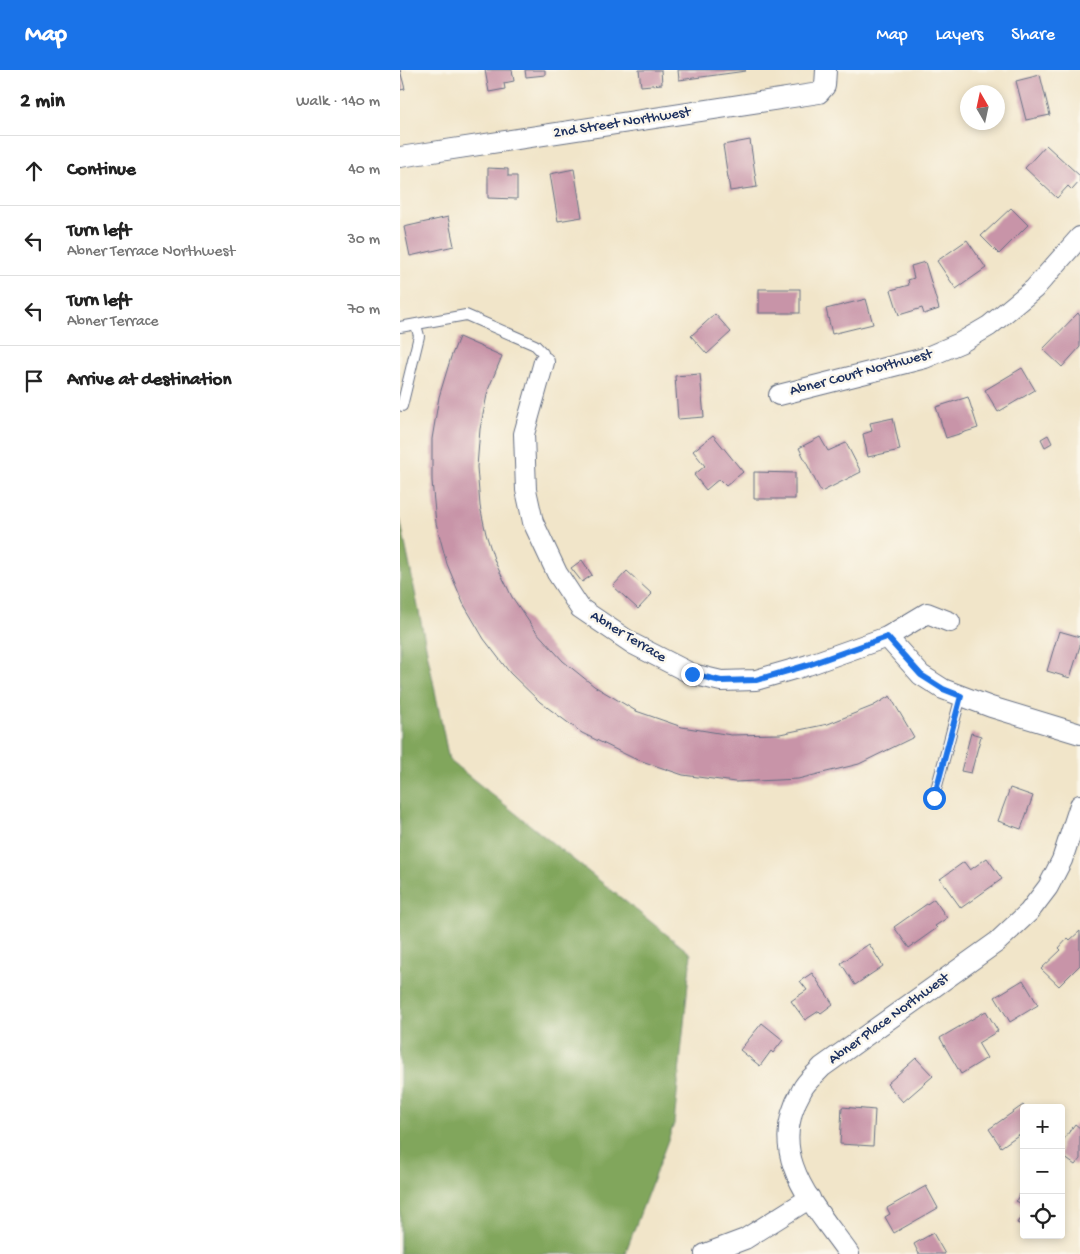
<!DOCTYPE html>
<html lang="en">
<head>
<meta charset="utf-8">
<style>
	body { margin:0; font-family:"Gochi Hand",sans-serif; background:#f2f2f2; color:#222 }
	.controls { position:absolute; right:15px; bottom:15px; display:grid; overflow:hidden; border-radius:5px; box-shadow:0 2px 8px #0003 }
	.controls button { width:45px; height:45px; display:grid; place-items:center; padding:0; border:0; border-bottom:1px solid #e0e0e0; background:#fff; color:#222; font:25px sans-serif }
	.compass { position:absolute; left:560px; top:15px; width:45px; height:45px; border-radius:50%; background:#fff; box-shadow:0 2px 8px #0003; rotate:351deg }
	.stop { position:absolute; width:15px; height:15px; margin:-11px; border:4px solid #1a73e8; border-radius:50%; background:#fff }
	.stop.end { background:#1a73e8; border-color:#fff; box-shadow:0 1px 5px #0008 }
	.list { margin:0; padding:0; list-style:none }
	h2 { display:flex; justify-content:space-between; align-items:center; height:65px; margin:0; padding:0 20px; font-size:21px }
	h2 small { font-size:16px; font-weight:400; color:#767676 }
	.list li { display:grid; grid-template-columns:32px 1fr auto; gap:15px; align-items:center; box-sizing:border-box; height:70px; padding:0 20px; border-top:1px solid #e0e0e0 }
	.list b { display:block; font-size:19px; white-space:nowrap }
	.list p { margin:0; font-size:16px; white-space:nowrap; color:#767676 }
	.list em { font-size:16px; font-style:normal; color:#767676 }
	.icon { flex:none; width:28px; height:28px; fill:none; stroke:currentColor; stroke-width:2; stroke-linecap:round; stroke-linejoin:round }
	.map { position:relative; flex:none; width:680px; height:1184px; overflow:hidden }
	header { display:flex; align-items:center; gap:30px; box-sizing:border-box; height:70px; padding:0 25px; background:#1a73e8; color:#fff }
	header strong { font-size:24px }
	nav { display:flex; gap:28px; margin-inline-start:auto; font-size:18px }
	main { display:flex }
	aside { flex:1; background:#fff }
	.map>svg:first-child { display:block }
	.forest { fill:#81a65b; stroke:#4e6a5c }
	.building { fill:#c894a8 }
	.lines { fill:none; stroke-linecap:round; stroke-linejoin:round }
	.lane-casing { stroke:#666f83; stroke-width:12 }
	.street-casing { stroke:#666f83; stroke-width:22 }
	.lane { stroke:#fff; stroke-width:10 }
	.street { stroke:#fff; stroke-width:20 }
	.route { stroke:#1a73e8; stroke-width:6 }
	.labels { text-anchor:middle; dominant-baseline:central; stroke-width:5; stroke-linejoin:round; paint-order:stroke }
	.street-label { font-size:15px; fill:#1b2f5e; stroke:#fbf7ec }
</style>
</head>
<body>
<header>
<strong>Map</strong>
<nav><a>Map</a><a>Layers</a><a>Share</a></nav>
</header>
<main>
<aside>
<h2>2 min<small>Walk · 140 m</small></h2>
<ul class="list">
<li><svg class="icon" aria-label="ahead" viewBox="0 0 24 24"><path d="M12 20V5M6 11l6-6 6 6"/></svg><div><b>Continue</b></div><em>40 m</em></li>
<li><svg class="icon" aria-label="left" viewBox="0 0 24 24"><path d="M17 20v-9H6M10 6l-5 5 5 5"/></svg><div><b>Turn left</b><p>Abner Terrace Northwest</p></div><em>30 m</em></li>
<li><svg class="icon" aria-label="left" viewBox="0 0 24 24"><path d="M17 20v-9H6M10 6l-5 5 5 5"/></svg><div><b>Turn left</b><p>Abner Terrace</p></div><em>70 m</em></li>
<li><svg class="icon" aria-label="arrive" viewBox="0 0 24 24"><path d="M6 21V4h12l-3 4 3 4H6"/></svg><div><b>Arrive at destination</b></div></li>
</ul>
</aside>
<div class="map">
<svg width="680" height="1184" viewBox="0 0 680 1184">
	<rect width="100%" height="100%" fill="#fbf7ec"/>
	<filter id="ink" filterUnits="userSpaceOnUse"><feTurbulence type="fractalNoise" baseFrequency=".02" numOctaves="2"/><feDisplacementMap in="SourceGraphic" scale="10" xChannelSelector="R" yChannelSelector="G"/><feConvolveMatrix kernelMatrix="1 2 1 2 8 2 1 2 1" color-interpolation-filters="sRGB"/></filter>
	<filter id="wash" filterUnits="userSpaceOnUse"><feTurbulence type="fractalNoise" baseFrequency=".0096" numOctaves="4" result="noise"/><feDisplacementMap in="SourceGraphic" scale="20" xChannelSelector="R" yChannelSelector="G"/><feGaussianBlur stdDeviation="1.12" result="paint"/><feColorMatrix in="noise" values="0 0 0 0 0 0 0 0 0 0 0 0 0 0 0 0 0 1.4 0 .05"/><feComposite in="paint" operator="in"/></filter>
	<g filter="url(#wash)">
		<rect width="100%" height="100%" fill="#f1e5c9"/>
		<polygon class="forest" points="0,448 49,690 291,884 274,1054 225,1184 0,1184"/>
		<g id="blocks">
			<g class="building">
				<polygon points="0,0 5,19 0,20"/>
				<polygon points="85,0 112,0 114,11 104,13 105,19 89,22"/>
				<polygon points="125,0 145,0 145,5 126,7"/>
				<polygon points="239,0 261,0 262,14 241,16"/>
				<polygon points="278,0 345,0 346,1 279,10"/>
				<polygon points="640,5 650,45 626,50 616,11"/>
				<polygon points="350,70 357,117 330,121 323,75"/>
				<polygon points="646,75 680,106 680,111 672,120 668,116 657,128 625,98"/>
				<polygon points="88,98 108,99 108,106 117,106 117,129 88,128"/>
				<polygon points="174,99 182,147 158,151 150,104"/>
				<polygon points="611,138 628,155 599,184 581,166"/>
				<polygon points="48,147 54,176 10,186 4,157"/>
				<polygon points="567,170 586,198 556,219 537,191"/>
				<polygon points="525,192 539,239 524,244 522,238 499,245 491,220 509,215 508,210 514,208 511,196"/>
				<rect x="359" y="219" width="41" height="24"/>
				<polygon points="466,229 473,254 432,264 426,239"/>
				<polygon points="678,243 680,246 680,277 662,297 643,279"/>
				<polygon points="315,244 331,262 307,284 291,266"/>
				<polygon points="59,267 102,286 88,320 80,359 77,397 80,436 86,464 95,492 112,527 134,559 163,591 194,616 236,641 282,657 331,665 380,664 428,654 473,636 490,626 514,667 459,694 398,709 335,712 283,705 233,688 182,663 140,632 110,603 84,569 63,533 47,494 36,453 32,411 32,369 39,327 51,287"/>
				<polygon points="622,298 635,320 598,342 585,320"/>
				<polygon points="300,304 304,347 278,349 275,306"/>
				<polygon points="568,327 578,358 546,368 536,337"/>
				<polygon points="493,348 500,380 468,387 463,364 472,361 470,353"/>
				<polygon points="313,365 343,402 326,416 319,409 306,420 294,405 305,396 293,381"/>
				<polygon points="648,365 652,373 645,377 641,369"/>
				<polygon points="420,367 428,381 446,373 461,402 421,422 399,378"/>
				<polygon points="354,402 395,403 395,429 354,429"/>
				<polygon points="182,490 192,505 182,512 171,498"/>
				<polygon points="227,501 252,524 238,539 213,516"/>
				<polygon points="659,561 680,567 680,576 670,608 647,601"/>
				<polygon points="571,663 581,666 571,703 561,701"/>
				<polygon points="610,718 633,726 621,759 598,751"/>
				<polygon points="587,788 602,809 561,838 540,809 564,792 570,800"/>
				<polygon points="534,829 547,848 535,856 537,858 509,878 494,857"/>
				<polygon points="680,861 680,895 659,916 641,899 661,880 659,878 668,868 670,870"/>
				<polygon points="469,874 483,896 455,915 441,893"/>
				<polygon points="412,903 433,934 421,943 419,941 405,950 391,931 407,920 400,911"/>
				<polygon points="623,910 638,935 610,952 595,927"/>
				<polygon points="586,941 598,961 578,973 587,988 561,1004 540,968"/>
				<polygon points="362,953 383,970 373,983 371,981 360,996 340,980"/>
				<polygon points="516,988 533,1006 503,1032 487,1014"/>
				<polygon points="623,1035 625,1038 624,1061 601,1077 589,1059"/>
				<polygon points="442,1037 475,1040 473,1076 440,1074"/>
				<polygon points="675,1054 680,1058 680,1089 675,1095 661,1085 661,1073"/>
				<polygon points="624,1115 624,1135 616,1131"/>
				<polygon points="526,1116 538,1138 494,1163 485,1147 490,1144 487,1138"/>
				<polygon points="624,1141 624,1156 617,1153"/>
				<polygon points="533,1163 545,1184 519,1184 514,1174"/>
			</g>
		</g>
	</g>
	<g filter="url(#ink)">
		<use href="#blocks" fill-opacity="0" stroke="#666f83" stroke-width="1"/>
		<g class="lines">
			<g class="lane-casing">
				<g id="lane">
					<polyline points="0,257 66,245 135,275 143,283 144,292"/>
					<polyline points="2,336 19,266 16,255"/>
					<polyline points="534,727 561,626"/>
				</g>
			</g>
			<g class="street-casing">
				<g id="street">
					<polyline points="0,87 419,23 425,16 426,0"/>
					<polyline points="144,292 124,364 126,420 133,452 157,503 180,538 233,574 292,604 321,611 356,610 408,595 487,567 527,543 550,552"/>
					<polyline points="379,325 525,288 560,273 589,256 634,219 680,167"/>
					<polyline points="487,567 521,605 543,619 591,637 680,664"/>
					<polyline points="305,1184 345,1169 410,1128"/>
					<path d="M449,1184c-36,-51 -85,-99 -47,-164 4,-9 14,-16 20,-23l175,-125 32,-30 19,-25 14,-27 18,-55"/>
				</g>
			</g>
			<use href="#lane" class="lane"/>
			<use href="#street" class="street"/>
		</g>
	</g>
	<g class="lines" filter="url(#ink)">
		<polyline class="route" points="292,604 321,611 356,610 408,595 487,567 521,605 543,619 561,626 534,728"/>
	</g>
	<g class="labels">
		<g class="street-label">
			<text transform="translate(222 53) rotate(-9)">2nd Street Northwest</text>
			<text transform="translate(461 303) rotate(-15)">Abner Court Northwest</text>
			<text transform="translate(228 567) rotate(31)">Abner Terrace</text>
			<text transform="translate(489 949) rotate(-36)">Abner Place Northwest</text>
		</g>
	</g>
</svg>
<div class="controls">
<button>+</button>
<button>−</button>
<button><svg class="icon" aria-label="locate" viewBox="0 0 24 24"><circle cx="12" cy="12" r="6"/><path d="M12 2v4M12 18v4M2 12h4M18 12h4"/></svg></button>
</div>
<svg class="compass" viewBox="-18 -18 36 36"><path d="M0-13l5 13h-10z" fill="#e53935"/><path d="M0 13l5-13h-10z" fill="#767676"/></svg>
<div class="stop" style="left:534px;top:728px"></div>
<div class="stop end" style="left:292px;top:604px"></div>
</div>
</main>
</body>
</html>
